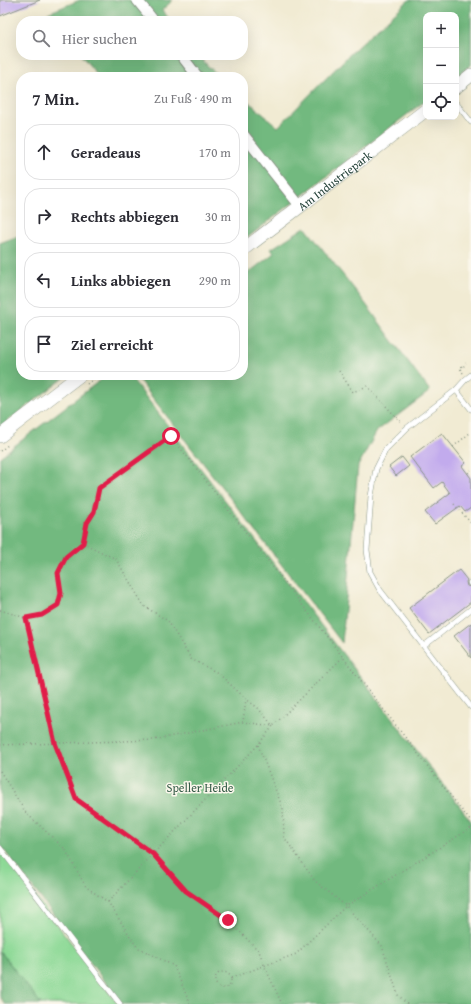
<!DOCTYPE html>
<html lang="de">
<head>
<meta charset="utf-8">
<style>
	body { margin:0; font-family:"Gentium Book Plus",serif; background:#f7f7f7; color:#2b2b33 }
	.controls { position:absolute; right:12px; top:12px; display:grid; overflow:hidden; border-radius:8px; box-shadow:0 4px 16px #0002 }
	.controls button { width:36px; height:36px; display:grid; place-items:center; padding:0; border:0; border-bottom:1px solid #e1e1e2; background:#fff; color:#2b2b33; font:20px sans-serif }
	.stop { position:absolute; width:12px; height:12px; margin:-9px; border:3px solid #e11d48; border-radius:50%; background:#fff }
	.stop.end { background:#e11d48; border-color:#fff; box-shadow:0 1px 4px #0008 }
	.list { margin:0; padding:0; list-style:none }
	h2 { display:flex; justify-content:space-between; align-items:center; height:52px; margin:0; padding:0 16px; font-size:17px }
	h2 small { font-size:13px; font-weight:400; color:#7c7c81 }
	.list li { display:grid; grid-template-columns:26px 1fr auto; gap:12px; align-items:center; box-sizing:border-box; height:56px; margin:0 8px 8px; padding:0 8px; border:1px solid #e1e1e2; border-radius:16px }
	.list b { display:block; font-size:15px; white-space:nowrap }
	.list em { font-size:13px; font-style:normal; color:#7c7c81 }
	.icon { flex:none; width:22px; height:22px; fill:none; stroke:currentColor; stroke-width:2; stroke-linecap:round; stroke-linejoin:round }
	.map { position:relative; flex:none; width:471px; height:1004px; overflow:hidden }
	.search { position:absolute; background:#fff; box-shadow:0 4px 16px #0002; left:16px; top:16px; width:232px; height:44px; display:flex; align-items:center; gap:10px; box-sizing:border-box; padding:0 14px; border-radius:16px; color:#7c7c81; font-size:15px }
	.panel { position:absolute; background:#fff; box-shadow:0 4px 16px #0002; left:16px; top:72px; width:232px; height:308px; border-radius:16px }
	.map>svg:first-child { display:block }
	.green { fill:#8dd996; stroke:#568b65 }
	.forest { fill:#72b97f; stroke:#487b5a }
	.building { fill:#c2abed }
	.lines { fill:none; stroke-linecap:round; stroke-linejoin:round }
	.service-casing { stroke:#889484; stroke-width:6 }
	.minor-casing { stroke:#889484; stroke-width:12 }
	.tertiary-casing { stroke:#889484; stroke-width:14 }
	.path { stroke:#889484; stroke-width:1.5; stroke-dasharray:1 3; stroke-linecap:butt }
	.service { stroke:#fff; stroke-width:5 }
	.minor { stroke:#fff; stroke-width:10 }
	.tertiary { stroke:#fff; stroke-width:13 }
	.route { stroke:#e11d48; stroke-width:5 }
	.labels { text-anchor:middle; dominant-baseline:central; stroke-width:3; stroke-linejoin:round; paint-order:stroke }
	.street-label { font-size:12px; fill:#1f3d34; stroke:#fbf7ec }
	.park-label { font-size:12px; fill:#355c48; stroke:#fbf7ec }
</style>
</head>
<body>
<div class="map">
<svg width="471" height="1004" viewBox="0 0 471 1004">
	<rect width="100%" height="100%" fill="#fbf7ec"/>
	<filter id="ink" filterUnits="userSpaceOnUse"><feTurbulence type="fractalNoise" baseFrequency=".025" numOctaves="2"/><feDisplacementMap in="SourceGraphic" scale="8" xChannelSelector="R" yChannelSelector="G"/><feConvolveMatrix kernelMatrix="1 2 1 2 8 2 1 2 1" color-interpolation-filters="sRGB"/></filter>
	<filter id="wash" filterUnits="userSpaceOnUse"><feTurbulence type="fractalNoise" baseFrequency=".012" numOctaves="4" result="noise"/><feDisplacementMap in="SourceGraphic" scale="16" xChannelSelector="R" yChannelSelector="G"/><feGaussianBlur stdDeviation="0.9" result="paint"/><feColorMatrix in="noise" values="0 0 0 0 0 0 0 0 0 0 0 0 0 0 0 0 0 1.4 0 .05"/><feComposite in="paint" operator="in"/></filter>
	<g filter="url(#wash)">
		<rect width="100%" height="100%" fill="#f1ebd3"/>
		<polygon class="green" points="0,850 118,1004 41,1004 0,951"/>
		<g class="forest">
			<polygon points="80,0 173,0 162,10 171,21 54,21 48,13"/>
			<polygon points="409,0 471,0 471,65 456,77 456,15 426,15 426,100 243,241 243,97 278,127 357,47"/>
			<polygon points="81,55 198,55 208,66 220,77 99,77"/>
			<polygon points="305,227 359,295 430,391 377,431 358,466 342,643 135,375 243,375 243,277 274,253 271,249"/>
			<polygon points="21,235 21,375 68,375 0,427 0,243"/>
			<polygon points="107,375 129,375 471,821 471,1004 122,1004 0,845 0,457"/>
			<polygon points="0,951 41,1004 5,1004 0,997"/>
		</g>
		<g id="blocks">
			<g class="building">
				<polygon points="0,0 40,0 0,16"/>
				<polygon points="442,433 466,463 462,466 471,478 471,508 465,512 460,506 435,524 425,512 450,493 442,482 434,488 410,457"/>
				<polygon points="402,457 409,466 396,476 389,467"/>
				<polygon points="459,570 467,580 466,582 467,586 471,587 471,602 429,634 409,608"/>
				<polygon points="471,623 471,658 454,636"/>
			</g>
		</g>
	</g>
	<g filter="url(#ink)">
		<use href="#blocks" fill-opacity="0" stroke="#889484" stroke-width="1"/>
		<g class="lines">
			<g class="service-casing">
				<g id="service">
					<polyline points="456,103 471,122"/>
					<polyline points="471,375 466,379 456,390 471,409"/>
					<polyline points="456,390 407,428 386,449 376,469 371,496 367,550 370,572 380,590 471,707"/>
					<polyline points="470,583 471,582"/>
					<polyline points="424,646 471,609"/>
					<polyline points="0,848 120,1004"/>
				</g>
			</g>
			<g class="minor-casing">
				<g id="minor">
					<polyline points="137,0 154,21"/>
					<polyline points="181,55 198,77"/>
					<polyline points="243,134 300,206"/>
				</g>
			</g>
			<g class="tertiary-casing">
				<g id="tertiary">
					<polyline points="456,87 471,75"/>
					<path id="s1" d="M243,250l183,-140"/>
					<polyline points="0,436 80,375"/>
				</g>
			</g>
			<g class="path">
				<polyline points="243,264 248,260"/>
				<polyline points="461,370 460,368 464,364"/>
				<polyline points="339,371 353,392 367,386 402,423"/>
				<polyline points="463,373 461,370 466,363"/>
				<polyline points="87,384 99,375"/>
				<polyline points="453,447 471,432"/>
				<polyline points="0,451 8,445"/>
				<polyline points="468,473 471,470"/>
				<polyline points="454,504 471,523"/>
				<polyline points="83,543 116,559 144,606 168,621 191,659 218,673 246,699 243,722"/>
				<polyline points="0,610 26,618 55,743 76,799 153,854 186,891 228,920 259,951 264,965 282,1004"/>
				<polyline points="26,618 42,615 58,605 61,593 58,573 66,557 83,543 87,523 94,512 99,488 171,436 471,822"/>
				<polyline points="0,745 153,740 243,722 273,726 343,657"/>
				<polyline points="0,771 26,813 65,849 86,887 108,902 137,947 174,966 190,1004"/>
				<polyline points="108,902 153,854 258,745 273,726 258,708 246,699"/>
				<circle cx="223" cy="980" r="8"/>
				<polyline points="231,978 296,954 346,906 315,881 284,837 283,809 258,745"/>
				<polyline points="407,1004 398,995 382,946 346,906 471,828"/>
			</g>
			<use href="#service" class="service"/>
			<use href="#minor" class="minor"/>
			<use href="#tertiary" class="tertiary"/>
		</g>
	</g>
	<g class="lines" filter="url(#ink)">
		<polyline class="route" points="171,436 99,488 94,512 87,523 83,543 66,557 58,573 61,593 58,605 42,615 26,618 55,743 76,799 153,854 186,891 228,920"/>
	</g>
	<g class="labels">
		<g class="street-label">
			<text stroke="none"><textPath href="#s1" startOffset="115">Am Industriepark</textPath></text>
		</g>
		<g class="park-label">
			<text x="200" y="787">Speller Heide</text>
		</g>
	</g>
</svg>
<div class="controls">
<button>+</button>
<button>−</button>
<button><svg class="icon" aria-label="locate" viewBox="0 0 24 24"><circle cx="12" cy="12" r="6"/><path d="M12 2v4M12 18v4M2 12h4M18 12h4"/></svg></button>
</div>
<div class="stop" style="left:171px;top:436px"></div>
<div class="stop end" style="left:228px;top:920px"></div>
<div class="search"><svg class="icon" aria-label="search" viewBox="0 0 24 24"><circle cx="10" cy="10" r="6"/><path d="M15 15l6 6"/></svg>Hier suchen</div>
<section class="panel">
<h2>7 Min.<small>Zu Fuß · 490 m</small></h2>
<ul class="list">
<li><svg class="icon" aria-label="ahead" viewBox="0 0 24 24"><path d="M12 20V5M6 11l6-6 6 6"/></svg><div><b>Geradeaus</b></div><em>170 m</em></li>
<li><svg class="icon" aria-label="right" viewBox="0 0 24 24"><path d="M7 20v-9h11M14 6l5 5-5 5"/></svg><div><b>Rechts abbiegen</b></div><em>30 m</em></li>
<li><svg class="icon" aria-label="left" viewBox="0 0 24 24"><path d="M17 20v-9H6M10 6l-5 5 5 5"/></svg><div><b>Links abbiegen</b></div><em>290 m</em></li>
<li><svg class="icon" aria-label="arrive" viewBox="0 0 24 24"><path d="M6 21V4h12l-3 4 3 4H6"/></svg><div><b>Ziel erreicht</b></div></li>
</ul>
</section>
</div>
</body>
</html>
